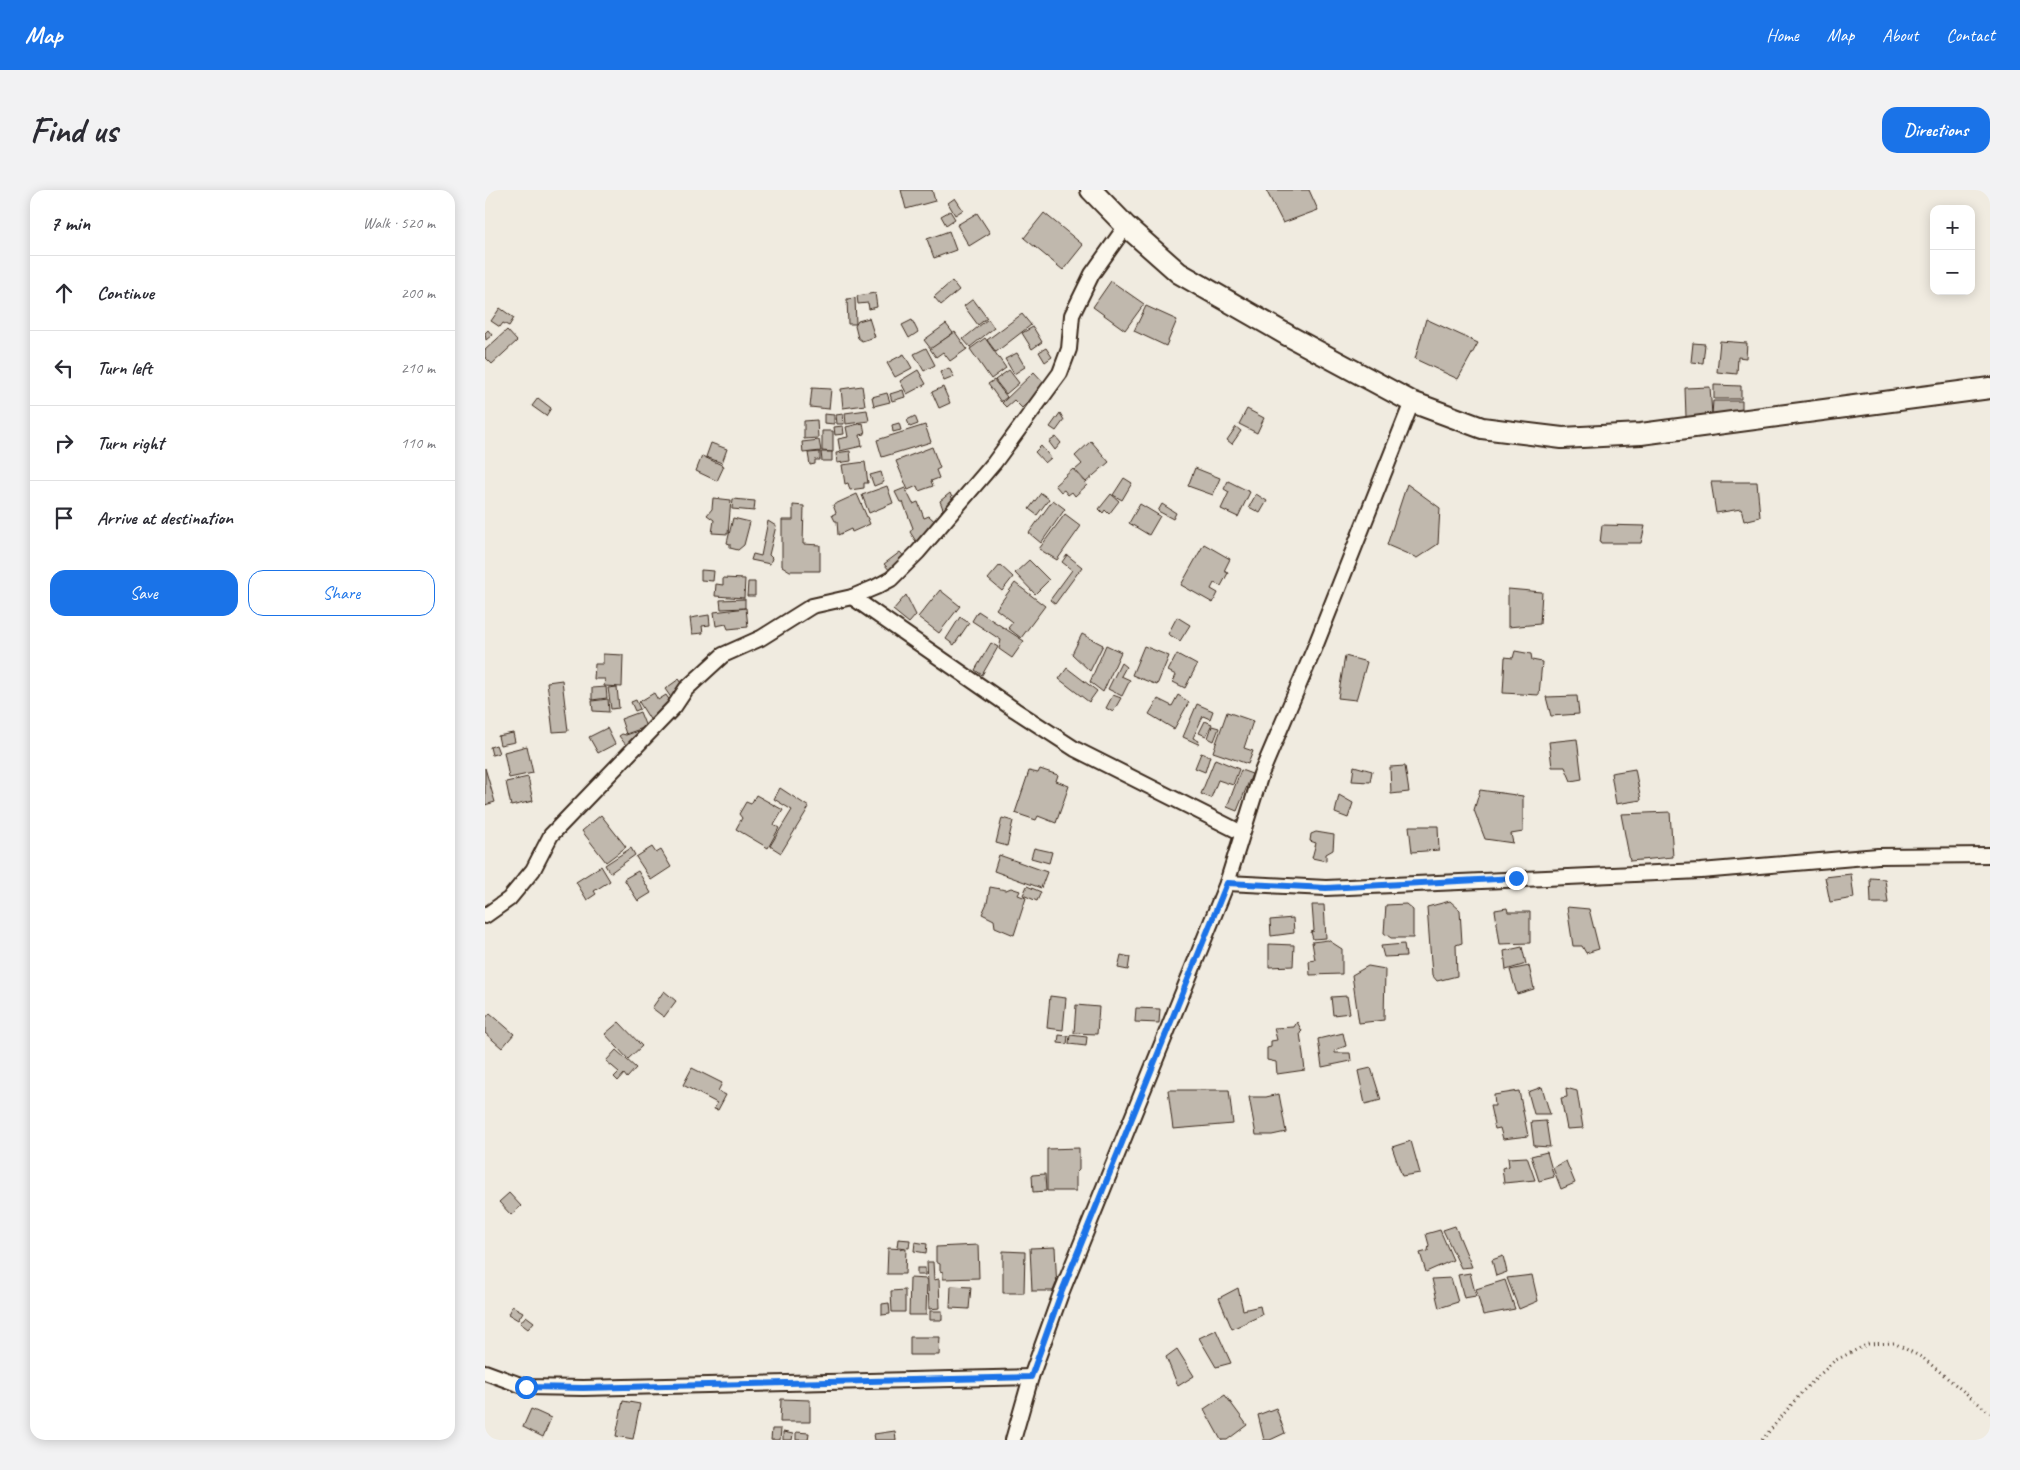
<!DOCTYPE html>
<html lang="en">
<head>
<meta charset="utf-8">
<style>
	body { margin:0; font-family:Caveat,sans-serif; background:#f2f2f3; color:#2b2b33 }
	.controls { position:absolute; right:15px; top:15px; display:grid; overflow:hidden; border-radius:10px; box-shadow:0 2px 12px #0003 }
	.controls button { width:45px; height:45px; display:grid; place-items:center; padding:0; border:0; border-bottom:1px solid #e1e1e2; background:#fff; color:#2b2b33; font:25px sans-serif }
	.stop { position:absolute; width:15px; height:15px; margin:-11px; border:4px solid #1a73e8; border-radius:50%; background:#fff }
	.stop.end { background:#1a73e8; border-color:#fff; box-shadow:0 1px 5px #0008 }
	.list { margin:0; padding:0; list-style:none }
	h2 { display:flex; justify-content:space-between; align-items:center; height:65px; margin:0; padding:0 20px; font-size:21px }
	h2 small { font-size:16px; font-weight:400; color:#7c7c81 }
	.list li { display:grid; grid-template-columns:32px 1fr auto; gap:15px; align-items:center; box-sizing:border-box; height:75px; padding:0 20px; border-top:1px solid #e1e1e2 }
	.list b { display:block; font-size:19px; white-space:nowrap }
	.list em { font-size:16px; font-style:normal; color:#7c7c81 }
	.actions { display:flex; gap:10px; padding:15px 20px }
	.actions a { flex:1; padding:11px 0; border:1px solid #1a73e8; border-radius:15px; text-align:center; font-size:18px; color:#1a73e8 }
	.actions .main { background:#1a73e8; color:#fff }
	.icon { flex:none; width:28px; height:28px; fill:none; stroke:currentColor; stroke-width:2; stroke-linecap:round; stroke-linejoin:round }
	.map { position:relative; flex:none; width:1505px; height:1250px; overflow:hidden; border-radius:15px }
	header { display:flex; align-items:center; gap:30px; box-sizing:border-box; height:70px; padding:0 25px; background:#1a73e8; color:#fff }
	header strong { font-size:24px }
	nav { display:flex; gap:28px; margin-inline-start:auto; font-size:18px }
	.intro { display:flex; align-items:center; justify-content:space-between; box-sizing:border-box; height:120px; padding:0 30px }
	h1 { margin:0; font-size:35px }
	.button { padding:12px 22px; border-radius:15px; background:#1a73e8; color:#fff; font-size:18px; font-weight:700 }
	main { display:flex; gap:30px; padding:0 30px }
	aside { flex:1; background:#fff; border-radius:15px; box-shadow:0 2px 12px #0003 }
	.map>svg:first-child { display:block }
	.building { fill:#c0b8ad; stroke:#3b2a1e }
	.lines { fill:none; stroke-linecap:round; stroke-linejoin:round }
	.street-casing { stroke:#3b2a1e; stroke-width:18 }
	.secondary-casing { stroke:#3b2a1e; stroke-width:24 }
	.path { stroke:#3b2a1e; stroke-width:3; stroke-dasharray:1 4; stroke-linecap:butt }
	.street { stroke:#fbf7ec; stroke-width:14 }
	.secondary { stroke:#fbf7ec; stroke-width:20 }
	.route { stroke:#1a73e8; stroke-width:6 }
</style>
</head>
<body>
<header>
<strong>Map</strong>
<nav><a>Home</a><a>Map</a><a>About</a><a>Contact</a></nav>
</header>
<div class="intro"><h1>Find us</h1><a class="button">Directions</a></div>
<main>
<aside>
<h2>7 min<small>Walk · 520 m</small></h2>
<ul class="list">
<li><svg class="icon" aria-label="ahead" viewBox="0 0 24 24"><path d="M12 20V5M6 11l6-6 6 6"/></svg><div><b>Continue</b></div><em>200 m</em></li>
<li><svg class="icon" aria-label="left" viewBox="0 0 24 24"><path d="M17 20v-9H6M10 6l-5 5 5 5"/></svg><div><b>Turn left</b></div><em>210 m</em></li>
<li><svg class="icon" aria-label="right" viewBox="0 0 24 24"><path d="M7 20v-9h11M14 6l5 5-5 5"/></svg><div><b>Turn right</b></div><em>110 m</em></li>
<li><svg class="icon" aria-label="arrive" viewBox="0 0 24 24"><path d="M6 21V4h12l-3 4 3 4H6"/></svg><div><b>Arrive at destination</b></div></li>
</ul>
<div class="actions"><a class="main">Save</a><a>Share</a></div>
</aside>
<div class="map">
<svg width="1505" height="1250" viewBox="0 0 1505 1250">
	<rect width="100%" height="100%" fill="#f0ebe0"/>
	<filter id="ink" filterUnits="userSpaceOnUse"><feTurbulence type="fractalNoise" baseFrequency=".02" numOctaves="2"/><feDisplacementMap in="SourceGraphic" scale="10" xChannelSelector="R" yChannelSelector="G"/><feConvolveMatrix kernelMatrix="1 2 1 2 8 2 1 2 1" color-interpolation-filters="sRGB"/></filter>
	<g filter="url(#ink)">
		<g class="building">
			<polygon points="416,0 447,0 450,11 421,19"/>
			<polygon points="781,0 824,0 833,20 798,33"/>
			<polygon points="470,8 478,20 470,25 463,13"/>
			<polygon points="465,21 470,29 461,35 456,26"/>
			<polygon points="492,23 505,43 484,56 472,35"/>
			<polygon points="559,23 598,55 578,80 539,48"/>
			<polygon points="464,41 471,60 449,68 442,49"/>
			<polygon points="467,91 474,100 456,115 449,107"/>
			<polygon points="626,91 659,114 640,140 608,117"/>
			<polygon points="390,103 392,117 384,119 383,113 373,114 372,106"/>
			<polygon points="370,108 371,134 363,134 362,109"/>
			<polygon points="488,109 502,128 493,135 479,116"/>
			<polygon points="661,116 692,130 681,156 649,141"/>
			<polygon points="15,118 29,128 24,136 18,133 15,137 6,131"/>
			<polygon points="537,124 546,135 511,162 502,150"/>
			<polygon points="384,128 390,147 377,151 373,148 370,136 373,131"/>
			<polygon points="503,129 509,138 485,157 478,149"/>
			<polygon points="941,129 993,153 973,189 930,169"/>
			<polygon points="427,130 433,142 424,148 417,135"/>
			<polygon points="461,134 468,143 446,159 439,150"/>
			<polygon points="548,137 557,152 547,159 537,143"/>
			<polygon points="3,140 7,145 1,150 0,143"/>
			<polygon points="22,140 32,151 7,174 0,167 0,160"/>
			<polygon points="470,142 482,159 465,171 458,162 451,167 445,159"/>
			<polygon points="500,148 521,178 506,189 485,159"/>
			<polygon points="1235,151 1262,153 1261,168 1253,167 1252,184 1232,182"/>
			<polygon points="1208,153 1220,154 1218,173 1206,172"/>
			<polygon points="441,158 450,175 439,181 429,164"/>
			<polygon points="561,158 567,167 560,172 554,162"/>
			<polygon points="532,163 540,177 529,184 520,169"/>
			<polygon points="419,164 427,178 410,187 402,173"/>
			<polygon points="464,178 469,187 459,191 455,182"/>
			<polygon points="433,180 441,194 422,204 415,191"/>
			<polygon points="524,180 534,193 521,204 510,190"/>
			<polygon points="549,182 561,195 537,218 529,210 521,217 517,213"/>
			<polygon points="509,190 522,207 516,212 503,194"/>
			<polygon points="1229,195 1256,196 1256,209 1229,209"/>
			<polygon points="377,196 380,215 358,218 356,199"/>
			<polygon points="458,197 465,213 454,218 447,202"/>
			<polygon points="1225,197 1227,225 1201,227 1200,198"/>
			<polygon points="327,198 346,199 344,219 325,217"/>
			<polygon points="418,200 420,207 407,211 405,204"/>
			<polygon points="402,203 405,212 389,216 387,207"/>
			<polygon points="53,208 66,218 61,226 47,216"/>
			<polygon points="1228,211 1257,211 1257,228 1227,225"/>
			<polygon points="762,219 779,228 772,243 754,234"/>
			<polygon points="382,220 384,231 361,234 360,223"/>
			<polygon points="575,223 579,230 571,241 565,237"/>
			<polygon points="339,224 349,225 349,234 339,233"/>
			<polygon points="358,224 359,234 352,234 351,225"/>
			<polygon points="430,226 433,234 425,237 422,230"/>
			<polygon points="332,230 333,248 319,249 319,231"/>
			<polygon points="378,233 380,244 375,245 377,256 355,261 353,249 363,247 361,237"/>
			<polygon points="414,233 416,240 408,242 407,235"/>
			<polygon points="440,235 446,252 397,267 392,250"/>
			<polygon points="358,236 359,244 350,245 349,237"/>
			<polygon points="751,237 756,241 747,254 742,250"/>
			<polygon points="337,241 348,241 348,262 337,261"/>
			<polygon points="571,247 576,253 570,260 564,252"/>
			<polygon points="334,250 336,261 318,263 317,252"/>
			<polygon points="606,251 624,272 601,292 590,280 597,274 590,266"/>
			<polygon points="226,253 242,259 237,273 221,267"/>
			<polygon points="556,256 566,268 560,273 550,262"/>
			<polygon points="447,257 455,278 451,280 454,288 446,291 448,296 434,301 432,296 423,300 411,271"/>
			<polygon points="365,261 366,271 352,273 351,263"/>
			<polygon points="335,262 335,270 330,270 330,274 325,275 323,263"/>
			<polygon points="336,262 347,262 347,271 337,271"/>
			<polygon points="217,266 239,276 232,291 211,281"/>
			<polygon points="380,272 383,293 379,293 379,298 365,300 363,293 360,294 357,275"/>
			<polygon points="710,278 735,288 728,305 703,296"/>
			<polygon points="588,279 602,295 590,306 587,302 583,305 579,300 576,302 570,295"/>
			<polygon points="396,282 399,292 389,296 385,285"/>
			<polygon points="639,288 647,293 637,310 628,305"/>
			<polygon points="743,291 765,302 753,327 736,319 744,302 739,299"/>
			<polygon points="1226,292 1272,292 1275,327 1259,331 1256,319 1231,323"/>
			<polygon points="922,294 955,318 953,354 932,368 902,355"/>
			<polygon points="402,296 408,313 384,323 377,305"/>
			<polygon points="420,298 428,314 433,312 439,328 444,326 454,335 434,356 425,342 428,338 418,312 415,312 410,302"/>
			<polygon points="465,303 470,315 459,327 456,321 458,319 455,311"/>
			<polygon points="556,303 564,309 552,325 544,319"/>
			<polygon points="372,304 385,334 367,342 366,339 353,345 352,331 350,331 347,325 351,323 348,315"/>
			<polygon points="626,304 634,311 624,324 620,320 618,323 614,319"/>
			<polygon points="771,304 782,311 775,323 764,317"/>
			<polygon points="228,308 246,310 243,344 227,343 229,330 222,325 227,319"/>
			<polygon points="248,309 270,311 269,321 247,319"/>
			<polygon points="568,310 580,319 556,353 544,343"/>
			<polygon points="655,314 675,326 664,345 644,333"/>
			<polygon points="677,314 691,323 688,329 673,321"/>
			<polygon points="308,315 319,316 318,354 335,355 335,381 305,381 297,376 297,330 308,330"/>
			<polygon points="580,324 596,336 572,370 554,359"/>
			<polygon points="248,328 265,332 259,355 253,360 245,358 245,354 242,353"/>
			<polygon points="283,331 291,336 284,365 287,368 285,374 266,370 268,364 276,366"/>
			<polygon points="1117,335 1160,336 1156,353 1115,353"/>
			<polygon points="719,354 745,369 739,381 743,383 736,396 729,393 726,399 733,403 728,413 696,395"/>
			<polygon points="415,362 422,370 406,382 399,374"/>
			<polygon points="582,365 597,377 570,414 565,410 587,380 577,372"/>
			<polygon points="544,370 564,390 550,404 530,383"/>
			<polygon points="515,375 528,387 517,401 503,389"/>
			<polygon points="216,380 229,381 228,391 216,390"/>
			<polygon points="238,388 260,389 259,408 230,406 231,394 238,395"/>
			<polygon points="263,392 270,392 270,406 262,406"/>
			<polygon points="530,393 560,416 536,448 523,438 528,432 511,419"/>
			<polygon points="1023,399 1057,402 1055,434 1023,437"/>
			<polygon points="455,400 475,416 454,443 433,427"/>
			<polygon points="421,405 431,425 424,433 408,420"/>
			<polygon points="260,409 260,418 236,419 235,410"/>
			<polygon points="261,418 263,437 243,439 241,434 231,436 229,422"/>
			<polygon points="493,421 539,451 527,468 514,459 516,450 487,431"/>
			<polygon points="224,425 225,435 217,436 218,443 207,444 205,428"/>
			<polygon points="475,427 484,433 469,455 461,449"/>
			<polygon points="692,427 705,435 695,451 683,444"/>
			<polygon points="597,444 618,455 605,481 587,464"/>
			<polygon points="506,453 513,457 497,485 490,480"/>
			<polygon points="621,455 636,462 618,502 605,492"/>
			<polygon points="659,456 684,466 672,495 647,485"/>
			<polygon points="1030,461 1046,464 1047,470 1057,472 1054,505 1018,503 1020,467 1028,468"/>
			<polygon points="118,464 138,465 137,497 119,496 120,489 109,489 110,474 118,474"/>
			<polygon points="692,464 712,475 700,498 688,492 691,485 683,481"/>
			<polygon points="860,466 882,472 871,510 853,508"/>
			<polygon points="636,473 641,477 636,486 645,490 637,506 623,499"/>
			<polygon points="582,478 612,501 604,512 574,489"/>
			<polygon points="194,489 200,497 187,509 180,499"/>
			<polygon points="77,490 83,541 68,542 62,492"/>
			<polygon points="121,497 122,508 107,510 107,498"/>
			<polygon points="132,497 134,518 126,519 123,498"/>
			<polygon points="169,503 173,510 181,505 189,517 166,531 154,512"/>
			<polygon points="628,505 636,508 628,522 621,518"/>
			<polygon points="693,505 704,512 689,539 664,524 673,509 687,516"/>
			<polygon points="1092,506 1094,524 1066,526 1061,507"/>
			<polygon points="123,509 124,522 108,521 107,511"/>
			<polygon points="151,510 155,519 150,521 146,512"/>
			<polygon points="712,514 728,521 725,529 718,526 708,548 714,551 713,554 698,547"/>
			<polygon points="155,522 161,537 141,544 136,529"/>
			<polygon points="742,522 768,531 759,558 768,561 763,574 728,562"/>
			<polygon points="720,531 727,534 721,546 714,543"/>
			<polygon points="727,536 734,538 729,551 723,548"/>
			<polygon points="122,538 130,554 113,563 104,547"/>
			<polygon points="153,541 154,544 141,555 134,546 137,544 141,545"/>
			<polygon points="28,543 30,552 15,555 13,546"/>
			<polygon points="1092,549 1097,589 1086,591 1080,577 1067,577 1064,552"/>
			<polygon points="11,555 14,563 7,565 5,557"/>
			<polygon points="42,556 48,583 24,588 19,562"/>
			<polygon points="716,563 725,566 720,582 710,578"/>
			<polygon points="730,569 754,579 748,595 733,590 726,608 716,604"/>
			<polygon points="869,576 887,581 885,592 867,591"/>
			<polygon points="920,576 924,602 906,604 905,577"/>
			<polygon points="0,578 10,612 0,615"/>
			<polygon points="555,579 573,585 571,591 584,596 571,633 553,626 551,630 530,623 544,581 553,583"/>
			<polygon points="1150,579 1156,610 1131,614 1126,583"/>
			<polygon points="756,580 767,584 752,621 742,617"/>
			<polygon points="43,587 48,611 26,616 21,592"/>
			<polygon points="295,598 324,617 296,663 285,656 307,620 289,609"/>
			<polygon points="995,600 1038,606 1038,642 1026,644 1028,653 1000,649 989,620"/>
			<polygon points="271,605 298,620 289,635 294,638 283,658 251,639 257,628 254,624 261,612 266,614"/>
			<polygon points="854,605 868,613 863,628 850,623"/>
			<polygon points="1185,622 1188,667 1145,671 1136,624"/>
			<polygon points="116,625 141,657 121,672 97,641"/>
			<polygon points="517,628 528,631 522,656 511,653"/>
			<polygon points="924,636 953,636 954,660 927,662"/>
			<polygon points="831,642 849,645 848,660 841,664 841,671 827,668 831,653 825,651 826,644"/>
			<polygon points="167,657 171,663 176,660 186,677 166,690 151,667"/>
			<polygon points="146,658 150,665 125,683 120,675"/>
			<polygon points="549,658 567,662 564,673 546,668"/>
			<polygon points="514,665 562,682 556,698 509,681"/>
			<polygon points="116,676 125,691 109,701 111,704 102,710 91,692"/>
			<polygon points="153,681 166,703 153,711 139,689"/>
			<polygon points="1366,684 1369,708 1345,712 1340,687"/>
			<polygon points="1385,688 1400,689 1403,713 1386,713"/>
			<polygon points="542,696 556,702 552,711 538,705"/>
			<polygon points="505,697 521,700 526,698 535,701 533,705 541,708 529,745 510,737 509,730 497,724 502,713"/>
			<polygon points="965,711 975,720 977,753 971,755 972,786 952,791 947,785 942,717"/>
			<polygon points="921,714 928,720 928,748 906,748 899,743 901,715"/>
			<polygon points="827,715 839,715 841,748 828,749 826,742 829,741"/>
			<polygon points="1082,717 1104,719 1114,759 1101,763 1097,756 1088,756"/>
			<polygon points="1022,718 1023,722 1045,722 1045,753 1015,754 1010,720"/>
			<polygon points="808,728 809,743 786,746 785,730"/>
			<polygon points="843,750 857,759 857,784 825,785 824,771 830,770 827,752"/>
			<polygon points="784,754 809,755 808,776 784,777"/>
			<polygon points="919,754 921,766 899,767 896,756"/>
			<polygon points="1037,757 1041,774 1021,780 1019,761"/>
			<polygon points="636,765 645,767 643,780 633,778"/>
			<polygon points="883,776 900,779 899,830 874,833 867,785"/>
			<polygon points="1044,776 1049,799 1032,804 1025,780"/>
			<polygon points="179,801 191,811 179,827 167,818"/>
			<polygon points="565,806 581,808 578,840 562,838"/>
			<polygon points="862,806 865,823 848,825 846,807"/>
			<polygon points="591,815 614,817 612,844 589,843"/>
			<polygon points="651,818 675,819 674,833 650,832"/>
			<polygon points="5,823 29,844 17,858 0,843 0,829"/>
			<polygon points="134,832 157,856 143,869 120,844"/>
			<polygon points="812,832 817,841 815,843 820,880 792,884 791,872 782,870 782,858 786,857 786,851 792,850 789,838 809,837"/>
			<polygon points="858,843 861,856 850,860 850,863 865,863 866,871 837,877 833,849"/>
			<polygon points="574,845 583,846 582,854 573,853"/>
			<polygon points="585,845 602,847 601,856 584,854"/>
			<polygon points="131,860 151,878 142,888 139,884 133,891 129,887 134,882 121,871"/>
			<polygon points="207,878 237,893 233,901 241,905 233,920 229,919 232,913 198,895"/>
			<polygon points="886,878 896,910 880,914 873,881"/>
			<polygon points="1057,897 1065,924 1049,924 1043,902"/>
			<polygon points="1081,898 1092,901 1098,938 1082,939 1076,908 1082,907"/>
			<polygon points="683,900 744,900 748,934 688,939"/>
			<polygon points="1034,901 1043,946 1018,949 1015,938 1010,939 1005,916 1010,916 1009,905"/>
			<polygon points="794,904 801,942 787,945 771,945 764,907 781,907"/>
			<polygon points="1061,931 1065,957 1049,956 1046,932"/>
			<polygon points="926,951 935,983 917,986 907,957"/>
			<polygon points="594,958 594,980 591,983 591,1001 562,1001 562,959"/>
			<polygon points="1062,962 1069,987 1054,991 1046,966"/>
			<polygon points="1042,967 1050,990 1019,993 1017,978 1024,976 1023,968"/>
			<polygon points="1081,971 1090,993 1076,999 1068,978"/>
			<polygon points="560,984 561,1001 548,1002 547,985"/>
			<polygon points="24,1003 36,1016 26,1025 14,1012"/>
			<polygon points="970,1036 987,1077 976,1078 958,1040"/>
			<polygon points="955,1040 968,1070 941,1082 935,1063 943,1061 944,1055 941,1044"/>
			<polygon points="413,1049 425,1050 424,1058 412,1057"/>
			<polygon points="430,1052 442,1054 441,1063 429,1061"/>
			<polygon points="493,1055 494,1088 458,1089 458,1082 455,1081 455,1074 451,1072 451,1057"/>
			<polygon points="570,1057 572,1101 547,1101 545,1058"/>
			<polygon points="403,1058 421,1059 420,1084 402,1084"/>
			<polygon points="518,1061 540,1062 539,1103 518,1103"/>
			<polygon points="1018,1066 1022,1082 1011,1086 1007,1070"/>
			<polygon points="442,1072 448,1072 449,1090 454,1089 455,1118 444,1119"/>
			<rect x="432" y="1078" width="8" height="7"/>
			<polygon points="985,1083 991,1106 979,1108 973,1085"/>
			<polygon points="1047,1085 1053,1111 1034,1119 1022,1088"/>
			<polygon points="425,1088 442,1089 441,1125 424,1125"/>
			<polygon points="966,1088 973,1112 954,1118 947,1089"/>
			<polygon points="1020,1090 1030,1119 998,1125 991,1099"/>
			<polygon points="466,1096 486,1097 484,1119 465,1118"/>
			<polygon points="753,1098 758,1120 775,1116 777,1125 747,1139 734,1108"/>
			<polygon points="420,1100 420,1122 407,1122 406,1101"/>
			<polygon points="404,1113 405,1124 397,1125 397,1114"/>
			<polygon points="27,1116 38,1122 33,1130 23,1124"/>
			<rect x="445" y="1121" width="12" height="9"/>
			<polygon points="41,1126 49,1132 43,1139 35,1133"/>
			<polygon points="731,1140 746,1173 731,1177 714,1148"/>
			<polygon points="425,1147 455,1147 454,1165 425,1165"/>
			<polygon points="692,1159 709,1186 693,1196 681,1167"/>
			<polygon points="740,1205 762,1235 742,1250 736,1250 719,1219"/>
			<polygon points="296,1209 325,1210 325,1232 295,1232"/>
			<polygon points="138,1211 155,1214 148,1249 131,1246"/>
			<polygon points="791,1218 800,1243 785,1250 779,1250 773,1225"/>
			<polygon points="46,1219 66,1228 58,1247 38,1237"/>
			<polygon points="287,1239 296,1239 295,1250 286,1250"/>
			<polygon points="410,1241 411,1250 390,1250 389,1244"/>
			<polygon points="298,1242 308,1244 307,1250 298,1250"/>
			<polygon points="311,1242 324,1243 323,1250 311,1250"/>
		</g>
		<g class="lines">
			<g class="street-casing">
				<g id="street">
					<polyline points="367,407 530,520 590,559 757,643"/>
					<polyline points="742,693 841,698 1216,681 1393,666 1505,665"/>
					<polyline points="0,726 24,709 48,680 66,645 189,517 201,499 238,465 276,448 327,416 367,407 391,397 406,389 433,362 509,273 575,183 584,159 587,125 607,84 641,36"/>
					<polyline points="0,1182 41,1197 98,1198 546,1187"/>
					<polyline points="528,1250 546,1187 575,1106 742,693 776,584 830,457 927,212"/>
				</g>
			</g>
			<g class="secondary-casing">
				<polyline id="secondary" points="606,0 641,36 694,83 804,146 927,212 997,238 1077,248 1156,244 1505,198"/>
			</g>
			<polyline class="path" points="1277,1250 1317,1202 1349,1171 1383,1154 1409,1153 1438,1168 1505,1223"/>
			<use href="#street" class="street"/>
			<use href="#secondary" class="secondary"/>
		</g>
	</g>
	<g class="lines" filter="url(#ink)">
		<polyline class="route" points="41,1197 98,1198 546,1187 575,1106 742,693 841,698 1031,688"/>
	</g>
</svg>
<div class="controls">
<button>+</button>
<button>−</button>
</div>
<div class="stop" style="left:41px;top:1197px"></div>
<div class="stop end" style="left:1031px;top:688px"></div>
</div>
</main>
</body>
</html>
